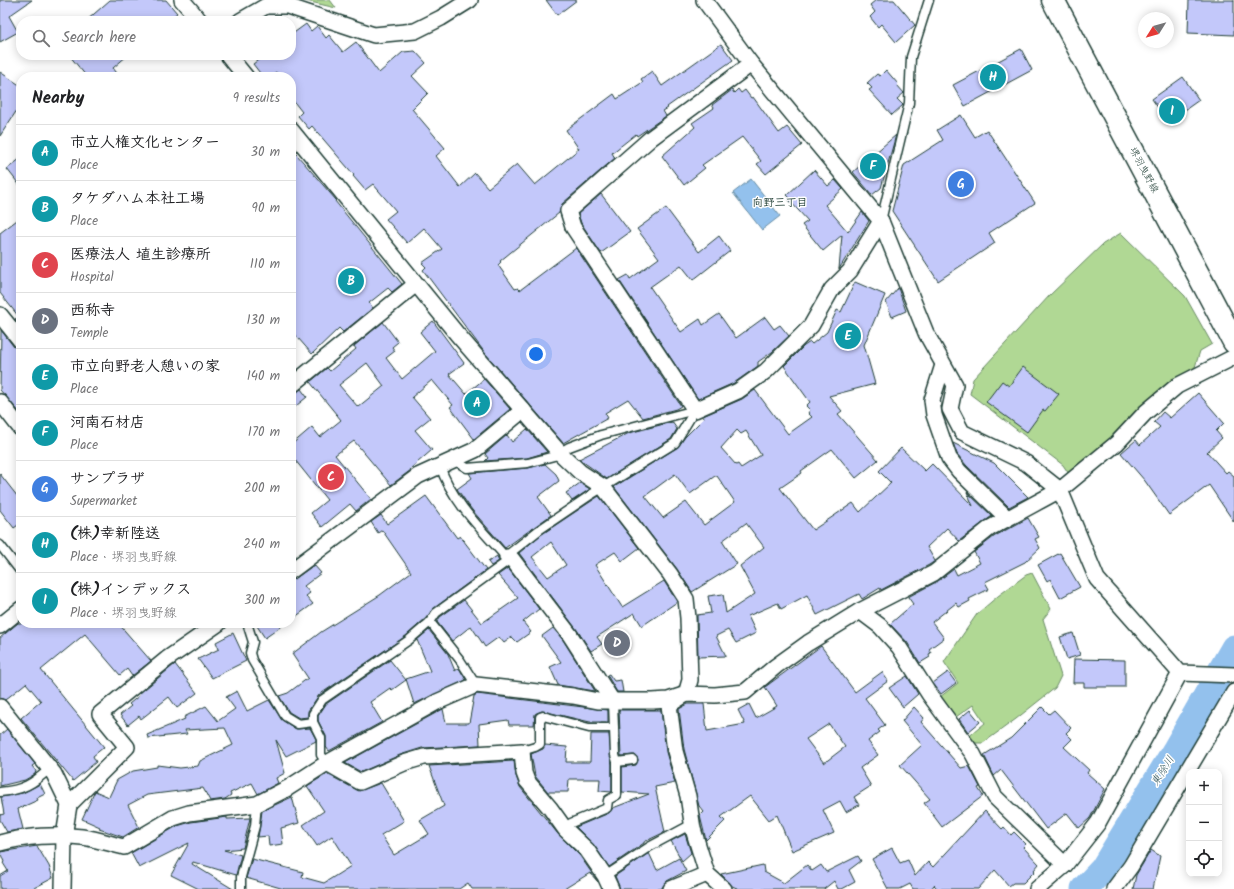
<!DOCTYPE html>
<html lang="en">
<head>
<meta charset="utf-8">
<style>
	body { margin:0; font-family:Kalam,"Klee One",sans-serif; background:#f6f6f6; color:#202124 }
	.controls { position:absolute; right:12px; bottom:12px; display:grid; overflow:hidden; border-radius:8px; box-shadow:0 2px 10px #0003 }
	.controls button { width:36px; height:36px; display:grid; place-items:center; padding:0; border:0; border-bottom:1px solid #e0e0e0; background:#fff; color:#202124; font:20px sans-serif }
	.compass { position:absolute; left:1138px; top:12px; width:36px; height:36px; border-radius:50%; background:#fff; box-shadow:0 2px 10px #0003; rotate:233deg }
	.you { position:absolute; left:536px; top:354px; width:14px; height:14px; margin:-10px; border:3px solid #fff; border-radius:50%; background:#1a73e8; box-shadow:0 0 0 6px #1a73e833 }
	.badge { display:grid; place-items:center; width:26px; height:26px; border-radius:50%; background:#db2777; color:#fff; font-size:13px; font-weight:700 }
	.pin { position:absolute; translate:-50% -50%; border:2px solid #fff; box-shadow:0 1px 4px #0006 }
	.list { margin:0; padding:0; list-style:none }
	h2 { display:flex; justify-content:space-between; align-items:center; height:52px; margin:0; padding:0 16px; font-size:17px }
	h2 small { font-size:13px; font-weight:400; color:#757577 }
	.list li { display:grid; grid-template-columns:26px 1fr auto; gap:12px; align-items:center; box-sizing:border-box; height:56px; padding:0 16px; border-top:1px solid #e0e0e0 }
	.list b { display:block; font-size:15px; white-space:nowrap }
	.list p { margin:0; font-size:13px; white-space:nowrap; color:#757577 }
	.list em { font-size:13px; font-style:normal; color:#757577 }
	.icon { flex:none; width:22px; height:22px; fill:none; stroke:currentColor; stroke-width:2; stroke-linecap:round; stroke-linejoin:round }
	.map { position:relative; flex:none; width:1234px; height:889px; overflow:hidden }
	.search { position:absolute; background:#fff; box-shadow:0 2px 10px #0003; left:16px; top:16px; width:280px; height:44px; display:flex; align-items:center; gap:10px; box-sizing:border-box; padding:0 14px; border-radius:16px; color:#757577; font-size:15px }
	.panel { position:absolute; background:#fff; box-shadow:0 2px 10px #0003; left:16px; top:72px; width:280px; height:556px; border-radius:16px }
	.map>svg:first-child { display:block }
	.green { fill:#b0d894; stroke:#688a64 }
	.water { fill:#93c1ed; stroke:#658ca3 }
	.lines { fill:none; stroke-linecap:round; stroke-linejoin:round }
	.river { stroke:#93c1ed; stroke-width:27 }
	.building { fill:#c3c8fa; stroke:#1f3d34; fill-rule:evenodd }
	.lane-casing { stroke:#1f3d34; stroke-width:11 }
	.street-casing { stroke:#1f3d34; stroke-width:18 }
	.primary-casing { stroke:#1f3d34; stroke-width:25 }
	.lane { stroke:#fff; stroke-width:8 }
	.street { stroke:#fff; stroke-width:15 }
	.primary { stroke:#fff; stroke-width:22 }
	.labels { text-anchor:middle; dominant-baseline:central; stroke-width:3; stroke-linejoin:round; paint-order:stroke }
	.street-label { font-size:10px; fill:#1f3d34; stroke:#fff }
	.neighbourhood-label { font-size:11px; font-weight:bold; fill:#1f3d34; stroke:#fff }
	.water-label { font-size:11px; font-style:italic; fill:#3c5e62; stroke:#fff }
</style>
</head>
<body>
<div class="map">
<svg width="1234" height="889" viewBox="0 0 1234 889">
	<rect width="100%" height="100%" fill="#fff"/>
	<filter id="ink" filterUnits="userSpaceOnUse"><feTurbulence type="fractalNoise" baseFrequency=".025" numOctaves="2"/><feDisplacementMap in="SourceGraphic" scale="8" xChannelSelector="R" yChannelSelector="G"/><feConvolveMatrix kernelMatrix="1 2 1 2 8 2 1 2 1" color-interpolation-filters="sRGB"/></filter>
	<g filter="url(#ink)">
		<g class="green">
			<polygon points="302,0 330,0 336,8"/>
			<polygon points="1121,233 1185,296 1212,344 1200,351 1195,367 1130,419 1071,477 1063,465 970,394 973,379 1050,295 1103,244"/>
			<polygon points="1032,573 1051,609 1043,619 1061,676 1055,688 1016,719 983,743 971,743 967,738 985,723 973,705 953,719 940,697 958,683 944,662 977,614 998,596 1026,575"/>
		</g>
		<polygon class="water" points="751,179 780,216 762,230 733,193"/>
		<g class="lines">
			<polyline class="river" points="1084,889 1103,869 1176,749 1234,648"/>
		</g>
		<g class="building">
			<polygon points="0,0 32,0 9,16 18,32 0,42"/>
			<polygon points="110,0 166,0 177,13 168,21 86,21"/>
			<polygon points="546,0 577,0 557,15"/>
			<polygon points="876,0 894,0 915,25 896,42 881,24 878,27 870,17 875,12 870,5"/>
			<polygon points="1189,0 1234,0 1234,35 1188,33"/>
			<polygon points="306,24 311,31 317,26 326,38 329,35 343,52 356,42 379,73 403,52 415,51 426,63 412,76 428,93 412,109 445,148 436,156 460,187 475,173 488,188 517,164 535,185 579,149 566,130 614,94 617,99 643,82 641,79 652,71 662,86 721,44 733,60 667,107 668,108 663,111 666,116 637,136 636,134 612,153 615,158 562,204 559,213 500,261 501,262 498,265 515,289 518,288 520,290 576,248 681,406 676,409 643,418 628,399 605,413 608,418 563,443 485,353 423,270 426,267 422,263 442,249 424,228 407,243 386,219 396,211 373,184 365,190 353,176 354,175 312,126 309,129 298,116 302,112 291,98 291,77 280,77 276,72 269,77 263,77 253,64 265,55 291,55 291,35"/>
			<polygon points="1021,49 1032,70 965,106 953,85"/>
			<polygon points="69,55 128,55 113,68 120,77 87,77"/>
			<polygon points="886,70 898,84 897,85 904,93 897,99 903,105 892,115 869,90 872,88 867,83 877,74 880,76"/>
			<polygon points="0,72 21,86 21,104 0,136"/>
			<polygon points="1183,77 1199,100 1168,122 1152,99"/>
			<polygon points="738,89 741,93 745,90 751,98 753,97 779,133 787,127 802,145 766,174 757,164 761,161 742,137 702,165 705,168 684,185 662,156 695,127 692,123 714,108 712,105 732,90 734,93"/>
			<polygon points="961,115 975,137 987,130 1035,203 989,233 995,243 938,281 892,211 904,165 943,140 937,130"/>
			<polygon points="896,135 881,188 872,195 853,172"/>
			<polygon points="291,148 336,200 335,201 402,284 392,292 388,288 369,303 373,308 343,332 339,328 312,354 291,330"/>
			<polygon points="21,158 21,187 7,169"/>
			<polygon points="814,170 828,186 835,180 843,189 825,205 848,232 862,212 869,221 839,269 842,235 823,251 802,225 808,221 789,200 790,198 787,195"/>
			<polygon points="601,194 630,232 601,253 581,223 578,214"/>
			<polygon points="666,208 699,252 719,236 730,251 693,280 681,265 650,287 681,332 700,319 703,325 719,314 736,338 765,317 774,329 780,325 789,336 772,352 758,362 758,366 734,383 698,399 619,280 628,275 630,279 659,258 637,229"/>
			<polygon points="21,217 21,327 15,319 19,317 0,293 0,233"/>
			<path d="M855,282l30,13 -21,50 11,39 -46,12 13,15 -4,3 40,46 -22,18 -24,-29 -31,22 1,2 -22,15 33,42 40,-27 7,9 31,-29 -12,-12 22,-23 24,23 7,-7 41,42 -6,-14 25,24 -33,25 -12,-13 -20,19 8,14 -6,4 -48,25 -1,-2 -18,11 -3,-5 -42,21 -10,-20 -26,14 -3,-6 -30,13 8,17 -20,10 -8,-13 -12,6 10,20 -28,1 -1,-42 14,-2 -3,-17 15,-2 3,19 29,-19 -15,-28 24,-19 -18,-24 -24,18 15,23 -45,28 -15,-23 -63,-82 64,-40 7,-10 19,-19 -1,-2 39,-17 13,-9 33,44 24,-17 -4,-4 2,-3 -4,-4 4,-4 -26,-36 20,-20 6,-4 2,2 15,-12 10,-22 4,2zM737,430l4,4 5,-3 15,24 -20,13 -3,-4 -2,1 -15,-17zM675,474l15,20 25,-18h2l18,26 -31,23 -18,-23 -23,16 -18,-22z"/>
			<polygon points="898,288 906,311 892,317 886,302"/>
			<path d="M433,321l31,42 -15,11 17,20 18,-15 26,30 -36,30 -24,-32 3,-2 -21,-25 -20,17 18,21 -15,12 17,20 -22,19 1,1 -20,15 -37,-44 -19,14 36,44 -15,12 -6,-7 -28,23 -11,-14 16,-13 -36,-45v-10l21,-18 8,10 21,-17 -31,-38 17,-14 3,3 26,-22 -2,-3 29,-24 15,20 -6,5 3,4 -9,7 16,21 33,-28 -15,-19zM367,363l17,23 -26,21 -19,-22z"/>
			<polygon points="1,330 14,347 21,350 21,414 0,390"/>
			<polygon points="1023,367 1059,394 1045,411 1043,410 1027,432 986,402 1002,381 1009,386"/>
			<polygon points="301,389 307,397 291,410 291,395"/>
			<polygon points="1198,393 1224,423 1216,431 1222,438 1207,452 1226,473 1228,471 1234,476 1234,522 1209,485 1169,515 1145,481 1121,453 1136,440 1140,445 1160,427 1154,422 1163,412 1170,418"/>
			<polygon points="672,422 677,429 671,439 607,479 579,459 629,433"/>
			<polygon points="527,429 547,452 527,458 485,461 488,458 485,454 507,435 512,442"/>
			<polygon points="953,443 994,463 1028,497 1009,507 966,465 957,454"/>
			<polygon points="545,464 556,474 559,481 538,497 551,515 505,548 472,510 457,489 472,478 469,473 528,468"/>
			<polygon points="0,474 21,501 21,523 14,528 0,510"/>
			<polygon points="580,483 590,489 572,501 566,493"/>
			<polygon points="426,496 457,538 460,536 486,570 433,609 426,618 406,636 319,695 308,711 308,717 299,718 289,712 279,696 288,693 308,678 292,654 321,632 380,595 411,572 382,530 378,533 371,522 381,515 387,524"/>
			<path d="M599,496l40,52 -17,13 -7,-9 -20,13 27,42 42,-26 13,21 -35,24 -8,-13 -37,24 5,7 -11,7 -14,-21 -58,-77 23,-19zM551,542l15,23 -18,12 -16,-20z"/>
			<polygon points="1028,518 1039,537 1035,539 1040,548 1025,562 985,582 989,589 969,599 970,601 959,607 956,603 932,622 944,638 929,649 931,653 929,654 930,657 920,663 907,642 890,624 913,604 908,597 938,581 954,569 957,575 980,563 974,552 995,536"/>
			<polygon points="1060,553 1080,587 1060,598 1050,579 1047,581 1038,565"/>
			<polygon points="497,556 499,561 491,566 488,562"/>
			<polygon points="314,565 321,573 304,586 310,593 306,596 313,604 291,620 291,580 296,578"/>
			<polygon points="508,568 539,609 523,622 531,632 517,642 512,637 504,643 499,637 485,647 471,626 452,641 437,622 440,617 464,600 482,623 518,598 498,575"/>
			<polygon points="18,623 118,623 151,661 132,676 127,669 120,675 85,634 41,670 104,747 93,756 96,762 73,781 21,718 41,701 26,683 5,700 0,698 0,638"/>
			<polygon points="255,623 286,623 265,638"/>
			<polygon points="553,628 563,640 595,691 558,685 550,667 561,662 542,636"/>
			<polygon points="429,630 448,654 455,671 459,668 466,680 414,704 406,679 430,671 417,640"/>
			<polygon points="233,633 246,661 212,678 198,659 219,649 216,642"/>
			<polygon points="1073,633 1080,655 1067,659 1060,637"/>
			<path d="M821,646l34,46 27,-20 6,9 -23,17 20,27 -7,5 2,2 -12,9 10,14 -18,13 11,18 -17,11 5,8 -13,7 -6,-11 -17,9 11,23 -42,18 -15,-36 -8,5 -19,-24 -29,21 4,4 -19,19 -6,-24 4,-4 -5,-6 -15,-57 -5,-40 9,-5h16l3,27 38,-7 -7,-14 11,-6 7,14 21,-12 -12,-19zM829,724l16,23 -21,16 -18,-24z"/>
			<polygon points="1074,659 1125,660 1125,687 1084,687 1084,683 1073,683"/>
			<polygon points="390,660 406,680 392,690 390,688 370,702 382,722 329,751 326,747 326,736 318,721 318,716 326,704"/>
			<polygon points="175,664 197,693 177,708 169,697 141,719 139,716 128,725 120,715 131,706 129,704 140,695 139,694"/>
			<polygon points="948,672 956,683 941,694 933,683"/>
			<polygon points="609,674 614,681 621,680 623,692 617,692 607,675"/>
			<polygon points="907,676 918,694 903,707 889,688"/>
			<polygon points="237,691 247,711 269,700 282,720 296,729 310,728 316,739 316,741 286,756 276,740 285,773 276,778 278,783 258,794 252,783 230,793 231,795 225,799 210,801 203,788 147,795 128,805 139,827 123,837 99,829 100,827 82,819 95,791 109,797 117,780 133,771 157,767 157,765 180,768 198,766 200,761 233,745 225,728 185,730 187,734 148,738 147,735 185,719 184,717 206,706 218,721 235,709 226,697"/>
			<polygon points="477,694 608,710 608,722 590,722 542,711 535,714 534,725 509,725 508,720 479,724 480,745 422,748 400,755 361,772 345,763 443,709 446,723 469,723 474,696"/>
			<polygon points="914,707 924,718 921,722 961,768 969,766 980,787 978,788 983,796 942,827 924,803 930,799 900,765 922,745 902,721"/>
			<polygon points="1042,707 1049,714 1054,710 1071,728 1066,733 1072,739 1064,747 1089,770 1087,773 1105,789 1090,818 1079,828 1067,813 1046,829 1001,770 994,776 984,755 1011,738"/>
			<polygon points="619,710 661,710 666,752 675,783 655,787 665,832 644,842 644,843 609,867 594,845 576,827 609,813 613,808 649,794 622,792 622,767 636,765 638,760 635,755 621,756"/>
			<polygon points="970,710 980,722 968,732 959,719"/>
			<polygon points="7,729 35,764 32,766 36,771 35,774 25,780 0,786 0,735"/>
			<polygon points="591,734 609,734 612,763 612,792 599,791 600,779 569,779 568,792 548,792 535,776 531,754 543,749 545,745 567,747 566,762 590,762"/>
			<polygon points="514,761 516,776 520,787 558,834 580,856 598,882 590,873 564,889 472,889 468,883 459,889 284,889 246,878 252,859 303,872 302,877 324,883 351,866 332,836 317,846 303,825 324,811 307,786 327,774 359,791 381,783 404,821 381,835 394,855 429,834 420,820 444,806 429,766"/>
			<polygon points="40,784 45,794 37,798 38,800 18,809 23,829 7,832 0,820 0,815 4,814 1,797 23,793"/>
			<polygon points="292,797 299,823 281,828 283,844 269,846 268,836 258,837 262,811"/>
			<polygon points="985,811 1002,829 1004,827 1011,835 1014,832 1026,844 1023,847 1039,864 1034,870 1035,871 1023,883 1013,883 1009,886 995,870 978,889 938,889 934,885 931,889 913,889 910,884 900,889 888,889 872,859 892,848 900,863 908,860 915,876 928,862 933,867"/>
			<polygon points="227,817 227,819 250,818 243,848 224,850 241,855 236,875 193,862 192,864 233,889 199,889 171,875 189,843 139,868 131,853 177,826 191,822"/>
			<polygon points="685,834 691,853 682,861 671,841"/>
			<polygon points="37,846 49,866 53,878 32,889 0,889 0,876 8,871 3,863 4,862 0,852"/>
			<polygon points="1151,850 1160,856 1153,889 1133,889 1136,875"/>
			<polygon points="649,853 657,870 679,858 686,871 667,881 661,889 620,889 615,876"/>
			<polygon points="858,856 861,861 849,870 855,882 842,889 838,889 834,881 824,889 739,889 732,886 721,874 763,865 764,872 784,883 807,865 812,871 821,865 826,872"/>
		</g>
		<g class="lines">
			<g class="lane-casing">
				<g id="lane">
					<polyline points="881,221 909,103 911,57 929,0"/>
					<polyline points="454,460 467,468 528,463 554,456 569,447 601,435 695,410"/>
					<path d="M440,466c12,35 40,62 64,89l3,2"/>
					<polyline points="0,545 21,572"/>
					<polyline points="430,622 460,660 476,685"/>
					<polyline points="247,623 253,642 250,653 252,660 285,716 298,724 313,722 321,738 321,755 327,763"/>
					<polyline points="313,722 313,714 322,700 409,640 430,622 436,613 505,563 510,553 539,530 592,494 675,443 695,410"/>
					<polyline points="522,751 535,747 540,744 540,717 543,716 589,728 614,728"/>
					<polyline points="617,762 633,760"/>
					<path d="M0,792c23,-2 33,-8 49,-23"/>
					<polyline points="565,829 571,823 607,808 608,800 617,795 617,762 615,755 613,702"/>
					<polyline points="605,876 649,847 692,824"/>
					<polyline points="241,889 241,877 255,826 257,804"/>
				</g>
			</g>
			<g class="street-casing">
				<g id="street">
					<polyline points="182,0 200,21"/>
					<polyline points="704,0 751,64 881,221 926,333 955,385 950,409 962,432 1026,463 1060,490 1097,579 1180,673 1234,675"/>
					<polyline points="240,21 266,6 287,6 374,35 415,31 441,18 470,0"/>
					<polyline points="228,55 246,77"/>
					<polyline points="751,64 651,138 568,211 573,227 695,410 738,391 766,371 811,326 832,289 850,271 881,221"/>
					<polyline points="291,130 457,334 560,453 580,472 603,487 670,574 686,599 688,618 690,680 686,694 669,705 675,751 688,796 693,829 707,874 724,889"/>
					<polyline points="0,315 21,341"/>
					<polyline points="943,365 932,400 934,415 949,458 959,471 1007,518"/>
					<polyline points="291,386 416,284"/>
					<polyline points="0,402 21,429"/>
					<polyline points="507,557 512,559 570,635 613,702"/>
					<polyline points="291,571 418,476 475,450 523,410"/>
					<polyline points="860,611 880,626 899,647 929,694 973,754 995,797 1065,865"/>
					<polyline points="0,626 21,609"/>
					<polyline points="0,707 54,774 69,805 64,836 63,889"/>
					<polyline points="327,763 360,782 404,763 424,757 522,751 524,773 527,781 550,808 565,829 587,850 605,876 611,889"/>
					<polyline points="69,805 127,747 100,714 167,659 219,623"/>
					<path d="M0,843c25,-7 57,-9 82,-6 15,2 29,7 42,10l49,-29 16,-5 68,-9 31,-16 39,-25 110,-61 39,-17 97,11 25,5h55l15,-1 18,-6 29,1 30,-3 31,-26 32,-23 52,-32 74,-38 56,-45 70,-38 57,-47 29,-31 31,-26 57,-29"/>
					<polyline points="671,889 707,874"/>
					<polyline points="1037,889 1065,865 1098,823 1180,673"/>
					<polyline points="1114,889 1131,866 1234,692"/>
				</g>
			</g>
			<g class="primary-casing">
				<polyline id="primary" points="1053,0 1234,342"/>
			</g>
			<use href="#lane" class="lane"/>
			<use href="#street" class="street"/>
			<use href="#primary" class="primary"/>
		</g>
	</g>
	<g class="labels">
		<g class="street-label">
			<text transform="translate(1144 170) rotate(62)">堺羽曳野線</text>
		</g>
		<g class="neighbourhood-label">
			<text x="780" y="203">向野三丁目</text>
		</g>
		<g class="water-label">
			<text transform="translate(1163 771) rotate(-58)">東除川</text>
		</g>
	</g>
</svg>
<div class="controls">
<button>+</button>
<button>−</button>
<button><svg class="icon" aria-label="locate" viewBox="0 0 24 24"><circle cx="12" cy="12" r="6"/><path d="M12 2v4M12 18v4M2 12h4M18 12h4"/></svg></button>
</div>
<svg class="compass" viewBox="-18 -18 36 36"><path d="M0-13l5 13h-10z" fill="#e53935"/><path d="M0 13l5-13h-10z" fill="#757577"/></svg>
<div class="you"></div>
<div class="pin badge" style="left:477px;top:403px;background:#0f9aa8">A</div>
<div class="pin badge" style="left:351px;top:281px;background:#0f9aa8">B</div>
<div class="pin badge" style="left:331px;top:477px;background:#e0444e">C</div>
<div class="pin badge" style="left:617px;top:643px;background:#6b7280">D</div>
<div class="pin badge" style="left:848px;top:336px;background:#0f9aa8">E</div>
<div class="pin badge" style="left:873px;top:166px;background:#0f9aa8">F</div>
<div class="pin badge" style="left:961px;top:184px;background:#3f7fe0">G</div>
<div class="pin badge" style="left:993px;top:77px;background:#0f9aa8">H</div>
<div class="pin badge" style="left:1172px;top:111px;background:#0f9aa8">I</div>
<div class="search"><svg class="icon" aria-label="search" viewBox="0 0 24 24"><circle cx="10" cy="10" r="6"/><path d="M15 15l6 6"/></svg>Search here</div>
<section class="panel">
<h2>Nearby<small>9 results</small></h2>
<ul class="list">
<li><span class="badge" style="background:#0f9aa8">A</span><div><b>市立人権文化センター</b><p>Place</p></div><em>30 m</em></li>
<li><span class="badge" style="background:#0f9aa8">B</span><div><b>タケダハム本社工場</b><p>Place</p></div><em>90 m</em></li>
<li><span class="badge" style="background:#e0444e">C</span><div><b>医療法人 埴生診療所</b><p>Hospital</p></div><em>110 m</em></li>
<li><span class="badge" style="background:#6b7280">D</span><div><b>西称寺</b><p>Temple</p></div><em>130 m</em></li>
<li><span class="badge" style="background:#0f9aa8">E</span><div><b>市立向野老人憩いの家</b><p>Place</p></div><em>140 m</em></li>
<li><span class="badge" style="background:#0f9aa8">F</span><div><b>河南石材店</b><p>Place</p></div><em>170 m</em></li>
<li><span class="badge" style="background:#3f7fe0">G</span><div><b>サンプラザ</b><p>Supermarket</p></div><em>200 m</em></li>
<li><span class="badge" style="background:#0f9aa8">H</span><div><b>(株)幸新陸送</b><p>Place · 堺羽曳野線</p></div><em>240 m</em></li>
<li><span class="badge" style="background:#0f9aa8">I</span><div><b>(株)インデックス</b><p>Place · 堺羽曳野線</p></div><em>300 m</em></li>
</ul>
</section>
</div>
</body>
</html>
